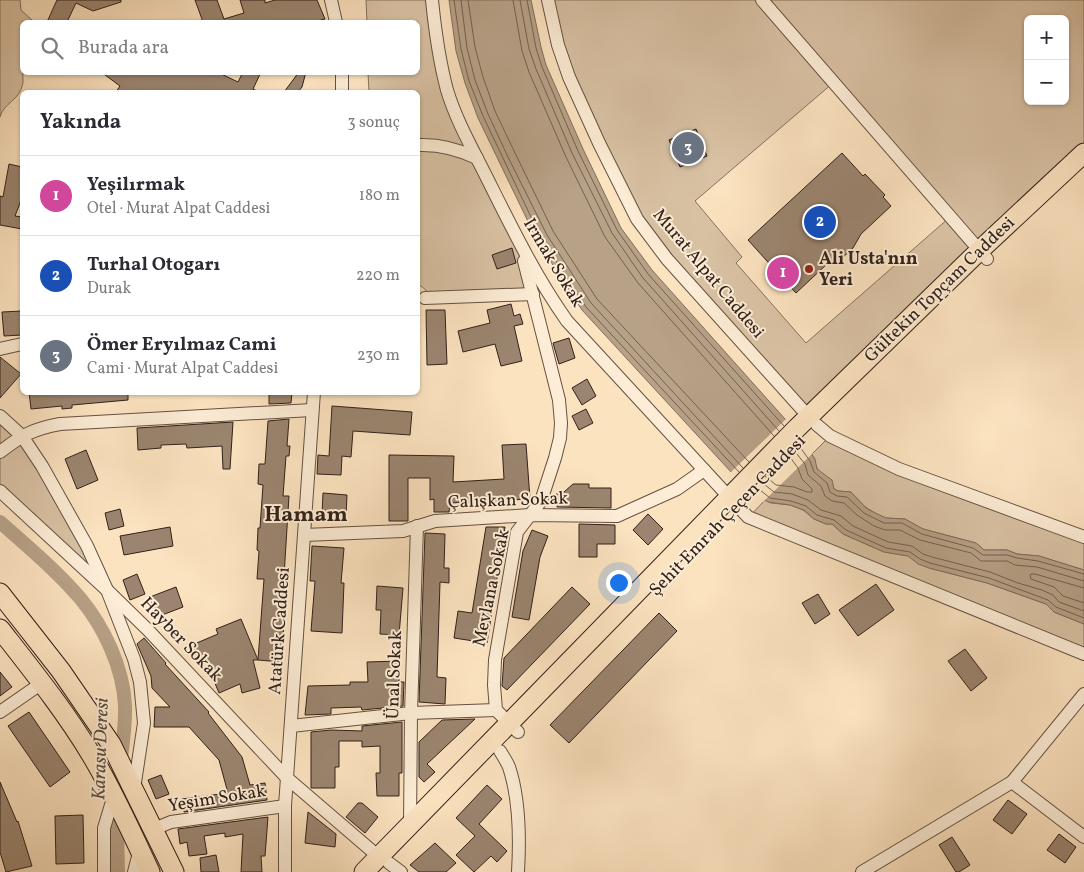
<!DOCTYPE html>
<html lang="tr">
<head>
<meta charset="utf-8">
<style>
	body { margin:0; font-family:Vollkorn,serif; background:#f2f2f3; color:#2b2b33 }
	.controls { position:absolute; right:15px; top:15px; display:grid; overflow:hidden; border-radius:8px; box-shadow:0 1px 4px #0004 }
	.controls button { width:45px; height:45px; display:grid; place-items:center; padding:0; border:0; border-bottom:1px solid #e1e1e2; background:#fff; color:#2b2b33; font:25px sans-serif }
	.you { position:absolute; left:618px; top:582px; width:18px; height:18px; margin:-12px; border:4px solid #fff; border-radius:50%; background:#1a73e8; box-shadow:0 0 0 8px #1a73e833 }
	.badge { display:grid; place-items:center; width:32px; height:32px; border-radius:50%; background:#8f2418; color:#fff; font-size:16px; font-weight:700 }
	.pin { position:absolute; translate:-50% -50%; border:2px solid #fff; box-shadow:0 1px 5px #0006 }
	.list { margin:0; padding:0; list-style:none }
	h2 { display:flex; justify-content:space-between; align-items:center; height:65px; margin:0; padding:0 20px; font-size:21px }
	h2 small { font-size:16px; font-weight:400; color:#7c7c81 }
	.list li { display:grid; grid-template-columns:32px 1fr auto; gap:15px; align-items:center; box-sizing:border-box; height:80px; padding:0 20px; border-top:1px solid #e1e1e2 }
	.list b { display:block; font-size:19px; white-space:nowrap }
	.list p { margin:0; font-size:16px; white-space:nowrap; color:#7c7c81 }
	.list em { font-size:16px; font-style:normal; color:#7c7c81 }
	.icon { flex:none; width:28px; height:28px; fill:none; stroke:currentColor; stroke-width:2; stroke-linecap:round; stroke-linejoin:round }
	.map { position:relative; flex:none; width:1084px; height:872px; overflow:hidden }
	.search { position:absolute; background:#fff; box-shadow:0 1px 4px #0004; left:20px; top:20px; width:400px; height:55px; display:flex; align-items:center; gap:12px; box-sizing:border-box; padding:0 18px; border-radius:8px; color:#7c7c81; font-size:19px }
	.panel { position:absolute; background:#fff; box-shadow:0 1px 4px #0004; left:20px; top:90px; width:400px; height:305px; border-radius:8px }
	.map>svg:first-child { display:block }
	.green { fill:#d9c2a4; stroke:#85715e; fill-rule:evenodd }
	.water { fill:#b7a187; stroke:#816d5b }
	.pier { fill:#fce3c0 }
	.lines { fill:none; stroke-linecap:round; stroke-linejoin:round }
	.shore { stroke:#746050; stroke-width:1 }
	.canal { stroke:#b7a187; stroke-width:14 }
	.building { fill:#9b8570; stroke:#312019 }
	.minor-casing { stroke:#645143; stroke-width:14 }
	.highway-casing { stroke:#312019; stroke-width:21 }
	.minor { stroke:#fdedd6; stroke-width:12 }
	.highway { stroke:#fce3c0; stroke-width:19 }
	.poi-dot { fill:#8f2418; stroke:#fdedd6; stroke-width:2 }
	.labels { text-anchor:middle; dominant-baseline:central; stroke-width:4; stroke-linejoin:round; paint-order:stroke }
	.poi-label { font-size:18px; font-weight:bold; fill:#312019; stroke:#fdedd6; text-anchor:start }
	.street-label { font-size:18px; fill:#312019; stroke:#fdedd6 }
	.water-label { font-size:19px; font-style:italic; fill:#604d40; stroke:#fdedd6 }
	.district-label { font-size:22px; font-weight:bold; fill:#312019; stroke:#fdedd6 }
</style>
</head>
<body>
<div class="map">
<svg width="1084" height="872" viewBox="0 0 1084 872">
	<rect width="100%" height="100%" fill="#fce3c0"/>
	<filter id="stains"><feTurbulence type="fractalNoise" baseFrequency=".004" numOctaves="4"/><feColorMatrix values="0 0 0 0 .2 0 0 0 0 .09 0 0 0 0 .02 0 0 0 .5 -.17"/></filter>
	<radialGradient id="worn" r=".72"><stop offset=".6" stop-color="#630" stop-opacity="0"/><stop offset="1" stop-color="#630" stop-opacity=".3"/></radialGradient>
	<g class="green">
		<path d="M0,0h20l1,10 13,12h-12l1,61c-4,19 -19,19 -23,34z"/>
		<polygon points="366,0 432,0 448,91 521,247 533,294 426,298 426,290 418,284 418,92 369,92 368,73 418,72 418,22 367,22"/>
		<path d="M548,0h536v153l-275,264 -142,-158 -68,-116zM1028,19h37v82h-37zM833,83l117,134 -144,126 -70,-80 6,-6 -47,-56z"/>
		<polygon points="0,416 22,436 107,590 0,491"/>
		<path d="M830,436l254,101v33l-45,-14 -22,-2 -10,-4h-23l-8,-7 -53,-14 -18,-10 -19,-1 -8,-3 -14,-9 -13,-14 -13,-1 -4,-2c-5,-17 -8,-8 -16,-19 -3,-4 -3,-11 -6,-16z"/>
		<polygon points="765,500 771,503 790,505 803,510 814,519 826,524 832,524 843,534 884,552 909,556 929,568 987,583 1046,604 1054,612 1084,624 1084,654 749,517"/>
	</g>
	<polygon class="water" points="449,0 531,0 541,47 546,65 583,149 621,228 652,270 785,419 815,459 817,469 832,480 834,489 838,491 851,492 867,509 886,518 905,519 923,529 976,543 984,550 1007,550 1017,554 1039,556 1084,570 1084,624 1054,612 1046,604 987,583 929,568 918,564 908,556 884,552 843,534 832,524 826,524 814,519 804,510 790,505 768,502 731,472 582,310 537,240 478,118 465,83 456,51"/>
	<polygon class="pier" points="787,418 813,453 763,502 729,474"/>
	<g class="lines">
		<g class="shore">
			<polyline points="454,0 461,49 469,81 483,116 541,238 586,307 739,472"/>
			<polyline points="461,0 467,48 475,80 488,114 508,157 547,235 591,303 743,468"/>
			<polyline points="468,0 475,47 483,77 495,111 515,153 553,231 597,299 749,462"/>
			<polyline points="513,0 522,51 529,72 566,157 605,237 638,283 774,436"/>
			<polyline points="520,0 529,49 536,69 572,153 612,233 643,278 779,431"/>
			<polyline points="527,0 536,48 542,67 578,151 617,230 648,274 784,426"/>
			<polyline points="797,443 810,461 814,472 827,483 830,492 837,496 847,497 864,513 884,523 902,523 922,534 973,548 983,555 1007,555 1017,558 1038,561 1084,574"/>
			<polyline points="792,448 805,464 808,475 821,486 825,496 832,501 844,503 857,515 874,526 885,530 900,530 920,540 971,553 981,561 1007,561 1015,565 1037,567 1084,581"/>
			<polyline points="765,476 776,485 794,487 807,492 812,492 812,489 802,479 798,468 787,453"/>
			<polyline points="760,481 774,492 792,494 808,500 821,510 841,516 853,526 888,542 912,546 923,554 932,557 990,572 1018,583 1042,590 1053,595 1059,602 1084,611"/>
			<polyline points="755,486 770,498 791,501 806,506 817,515 834,520 846,530 886,548 910,552 920,559 930,563 989,578 1048,600 1056,607 1084,618"/>
			<polyline points="1084,588 1035,574 1031,574 1030,576 1031,579 1054,587 1063,596 1084,603"/>
		</g>
		<path class="canal" d="M0,522c27,24 56,48 80,76 24,29 43,69 45,107 1,24 -4,48 -6,72 -2,32 -2,63 -1,95"/>
	</g>
	<g class="building">
		<polygon points="57,0 121,0 121,2 93,11 76,3 67,22 47,22"/>
		<polygon points="195,0 217,0 224,19 244,13 240,0 265,0 265,3 275,0 317,0 325,19 314,22 203,22"/>
		<polygon points="101,72 217,72 238,82 243,72 261,72 253,89 259,92 116,92 120,86"/>
		<polygon points="299,72 306,72 302,87 298,92 284,92"/>
		<polygon points="696,129 707,156 680,167 669,140"/>
		<polygon points="842,153 863,176 865,174 885,195 883,197 891,206 861,234 853,248 841,259 826,265 796,293 748,240"/>
		<polygon points="9,164 22,167 22,198 15,216 22,217 22,229 0,225 0,196 3,197"/>
		<polygon points="512,248 516,263 497,269 492,255"/>
		<polygon points="511,304 514,316 520,314 523,324 514,326 522,361 501,366 495,344 463,352 458,331 490,323 487,310"/>
		<polygon points="426,310 445,310 447,364 427,365"/>
		<polygon points="22,311 22,335 4,336 2,312"/>
		<polygon points="569,338 575,358 559,364 553,343"/>
		<polygon points="0,357 21,374 0,398"/>
		<polygon points="587,379 596,396 582,405 572,388"/>
		<polygon points="29,392 128,392 128,400 72,405 72,408 62,409 62,406 31,409"/>
		<polygon points="269,392 292,392 291,403 269,404"/>
		<polygon points="332,406 412,412 410,435 353,431 351,457 342,456 341,475 317,474 318,455 329,456"/>
		<polygon points="586,409 593,423 579,430 572,416"/>
		<polygon points="289,419 287,446 290,446 289,456 286,456 283,496 289,496 285,560 283,597 286,597 281,662 258,660 264,579 257,579 259,551 257,550 258,528 260,528 263,485 258,484 259,464 265,464 268,421"/>
		<polygon points="233,422 230,469 223,469 222,446 187,448 186,444 161,445 161,448 138,450 137,428"/>
		<polygon points="526,444 530,499 450,503 449,512 434,512 434,499 430,500 430,478 408,478 408,521 389,521 389,455 454,456 453,482 504,479 502,445"/>
		<polygon points="86,450 98,480 77,489 65,459"/>
		<polygon points="573,484 589,484 589,488 611,488 611,508 557,507 557,493 564,492"/>
		<polygon points="323,493 347,495 346,516 322,514"/>
		<polygon points="120,509 124,526 109,530 105,513"/>
		<polygon points="648,514 663,529 648,545 633,530"/>
		<polygon points="579,524 615,525 615,544 597,544 597,557 579,557"/>
		<polygon points="170,527 173,546 124,555 120,536"/>
		<polygon points="486,527 505,527 487,643 454,638 458,611 472,613"/>
		<polygon points="532,530 548,536 540,557 529,620 512,617 523,551"/>
		<polygon points="425,533 445,534 444,568 449,568 449,583 440,582 437,677 446,678 445,704 419,702"/>
		<polygon points="312,546 344,548 341,583 344,583 342,633 311,631 315,581 310,581"/>
		<polygon points="137,574 145,594 130,600 123,580"/>
		<polygon points="876,584 894,610 858,636 839,610"/>
		<polygon points="377,586 403,588 399,635 380,634 381,610 376,610"/>
		<polygon points="176,587 183,607 157,617 150,597"/>
		<polygon points="572,587 590,604 507,690 502,686 504,658"/>
		<polygon points="818,594 830,614 815,624 802,603"/>
		<polygon points="659,613 677,631 569,743 550,725"/>
		<polygon points="241,619 258,660 253,660 260,688 242,693 240,684 219,693 203,654 197,657 192,645 218,634 216,629"/>
		<polygon points="144,638 166,663 165,664 209,712 208,713 242,757 250,785 265,783 267,800 184,812 182,799 228,793 219,760 189,727 154,727 155,707 170,707 152,688 151,676 137,644"/>
		<polygon points="965,649 987,678 971,691 948,661"/>
		<polygon points="399,661 399,682 404,682 403,706 362,710 361,707 331,708 331,714 305,715 308,686 350,685 350,682 368,682 367,662"/>
		<polygon points="0,672 12,687 0,696"/>
		<polygon points="29,712 70,772 50,787 8,726"/>
		<polygon points="475,719 427,764 435,772 424,782 419,777 419,742 442,720"/>
		<polygon points="402,722 402,773 399,773 399,796 377,796 376,773 380,773 380,746 362,747 362,741 339,741 339,767 335,767 335,788 311,788 311,732 331,730 362,731 362,726"/>
		<polygon points="161,775 169,794 156,799 148,780"/>
		<polygon points="0,782 17,822 18,821 32,866 6,872 0,852"/>
		<polygon points="487,785 502,799 479,824 507,851 497,862 491,856 474,872 456,855 475,836 456,818"/>
		<polygon points="1008,800 1027,814 1012,834 993,820"/>
		<polygon points="358,803 362,803 378,817 365,833 346,817"/>
		<polygon points="308,812 336,834 335,847 305,843"/>
		<polygon points="83,815 84,863 56,864 55,816"/>
		<polygon points="268,817 265,856 261,856 262,872 241,872 243,834 225,837 225,833 204,836 207,854 189,856 187,842 180,844 178,829"/>
		<polygon points="1059,834 1076,847 1065,863 1047,850"/>
		<polygon points="952,837 970,865 959,872 956,872 939,845"/>
		<polygon points="435,843 456,863 446,872 419,872 410,865"/>
		<polygon points="216,855 219,872 201,872 200,858"/>
	</g>
	<g class="lines">
		<g class="minor-casing">
			<g id="minor">
				<polyline points="331,0 336,22"/>
				<path d="M432,0c3,30 7,60 15,90 9,30 25,58 39,86 25,50 49,100 81,145l162,176"/>
				<polyline points="548,0 558,45 569,77 599,143 637,219 667,259 809,417"/>
				<polyline points="762,0 987,259"/>
				<polyline points="342,72 342,92"/>
				<path d="M418,145c21,-1 40,4 59,13"/>
				<polyline points="425,298 533,294"/>
				<polyline points="0,349 22,344"/>
				<polyline points="0,416 22,436 42,466 87,546 107,590 148,630 287,778 379,857"/>
				<polyline points="817,425 830,436 899,469 1084,537"/>
				<path d="M0,452c22,-17 33,-23 60,-28l252,-14"/>
				<polyline points="0,491 107,590 134,659 140,682 144,723 134,789"/>
				<polyline points="737,505 748,517 1084,654"/>
				<polyline points="304,535 403,531 435,521 530,515 617,516 677,489 704,470"/>
				<polyline points="1084,694 1012,782 1084,837"/>
				<polyline points="0,712 42,683"/>
				<polyline points="291,726 411,713 496,710"/>
				<polyline points="518,732 496,710 494,685 495,660 517,532 541,501 555,458 560,438 561,423 559,400 524,261"/>
				<path d="M500,751c3,5 7,11 9,16 11,33 11,71 9,105"/>
				<polyline points="410,825 411,713 417,526"/>
				<polyline points="154,829 171,822 285,806"/>
				<polyline points="389,863 401,872"/>
				<polyline points="104,872 104,828 114,795"/>
				<polyline points="134,872 140,849"/>
				<polyline points="285,872 285,806 314,392"/>
				<polyline points="862,872 1012,782"/>
			</g>
		</g>
		<g class="highway-casing">
			<g id="highway">
				<polyline points="0,593 61,671 111,744 174,872"/>
				<path d="M0,629c32,41 65,82 92,127 22,37 40,77 58,116"/>
				<polyline points="364,872 797,428 979,251 1084,153"/>
			</g>
		</g>
		<use href="#minor" class="minor"/>
		<use href="#highway" class="highway"/>
	</g>
	<circle class="poi-dot" cx="809" cy="269" r="5"/>
	<g class="labels">
		<g class="poi-label">
			<text x="819" y="259">Ali Usta'nın<tspan x="819" dy="21">Yeri</tspan></text>
		</g>
		<g class="street-label">
			<text transform="translate(553 263) rotate(59)">Irmak Sokak</text>
			<text transform="translate(708 274) rotate(50)">Murat Alpat Caddesi</text>
			<text transform="translate(940 290) rotate(-44)">Gültekin Topçam Caddesi</text>
			<text transform="translate(508 501) rotate(-2)">Çalışkan Sokak</text>
			<text transform="translate(728 516) rotate(-46)">Şehit Emrah Çeçen Caddesi</text>
			<text transform="translate(492 588) rotate(-78)">Mevlana Sokak</text>
			<text transform="translate(280 631) rotate(-86)">Atatürk Caddesi</text>
			<text transform="translate(181 640) rotate(46)">Hayber Sokak</text>
			<text transform="translate(395 675) rotate(-88)">Ünal Sokak</text>
			<text transform="translate(217 799) rotate(-9)">Yeşim Sokak</text>
		</g>
		<g class="water-label">
			<text transform="translate(101 749) rotate(-88)">Karasu Deresi</text>
		</g>
		<g class="district-label">
			<text x="306" y="515">Hamam</text>
		</g>
	</g>
	<rect width="100%" height="100%" filter="url(#stains)"/>
	<rect width="100%" height="100%" fill="url(#worn)"/>
</svg>
<div class="controls">
<button>+</button>
<button>−</button>
</div>
<div class="you"></div>
<div class="pin badge" style="left:783px;top:273px;background:#d1479c">1</div>
<div class="pin badge" style="left:820px;top:222px;background:#1a4fb4">2</div>
<div class="pin badge" style="left:688px;top:148px;background:#6b7280">3</div>
<div class="search"><svg class="icon" aria-label="search" viewBox="0 0 24 24"><circle cx="10" cy="10" r="6"/><path d="M15 15l6 6"/></svg>Burada ara</div>
<section class="panel">
<h2>Yakında<small>3 sonuç</small></h2>
<ul class="list">
<li><span class="badge" style="background:#d1479c">1</span><div><b>Yeşilırmak</b><p>Otel · Murat Alpat Caddesi</p></div><em>180 m</em></li>
<li><span class="badge" style="background:#1a4fb4">2</span><div><b>Turhal Otogarı</b><p>Durak</p></div><em>220 m</em></li>
<li><span class="badge" style="background:#6b7280">3</span><div><b>Ömer Eryılmaz Cami</b><p>Cami · Murat Alpat Caddesi</p></div><em>230 m</em></li>
</ul>
</section>
</div>
</body>
</html>
